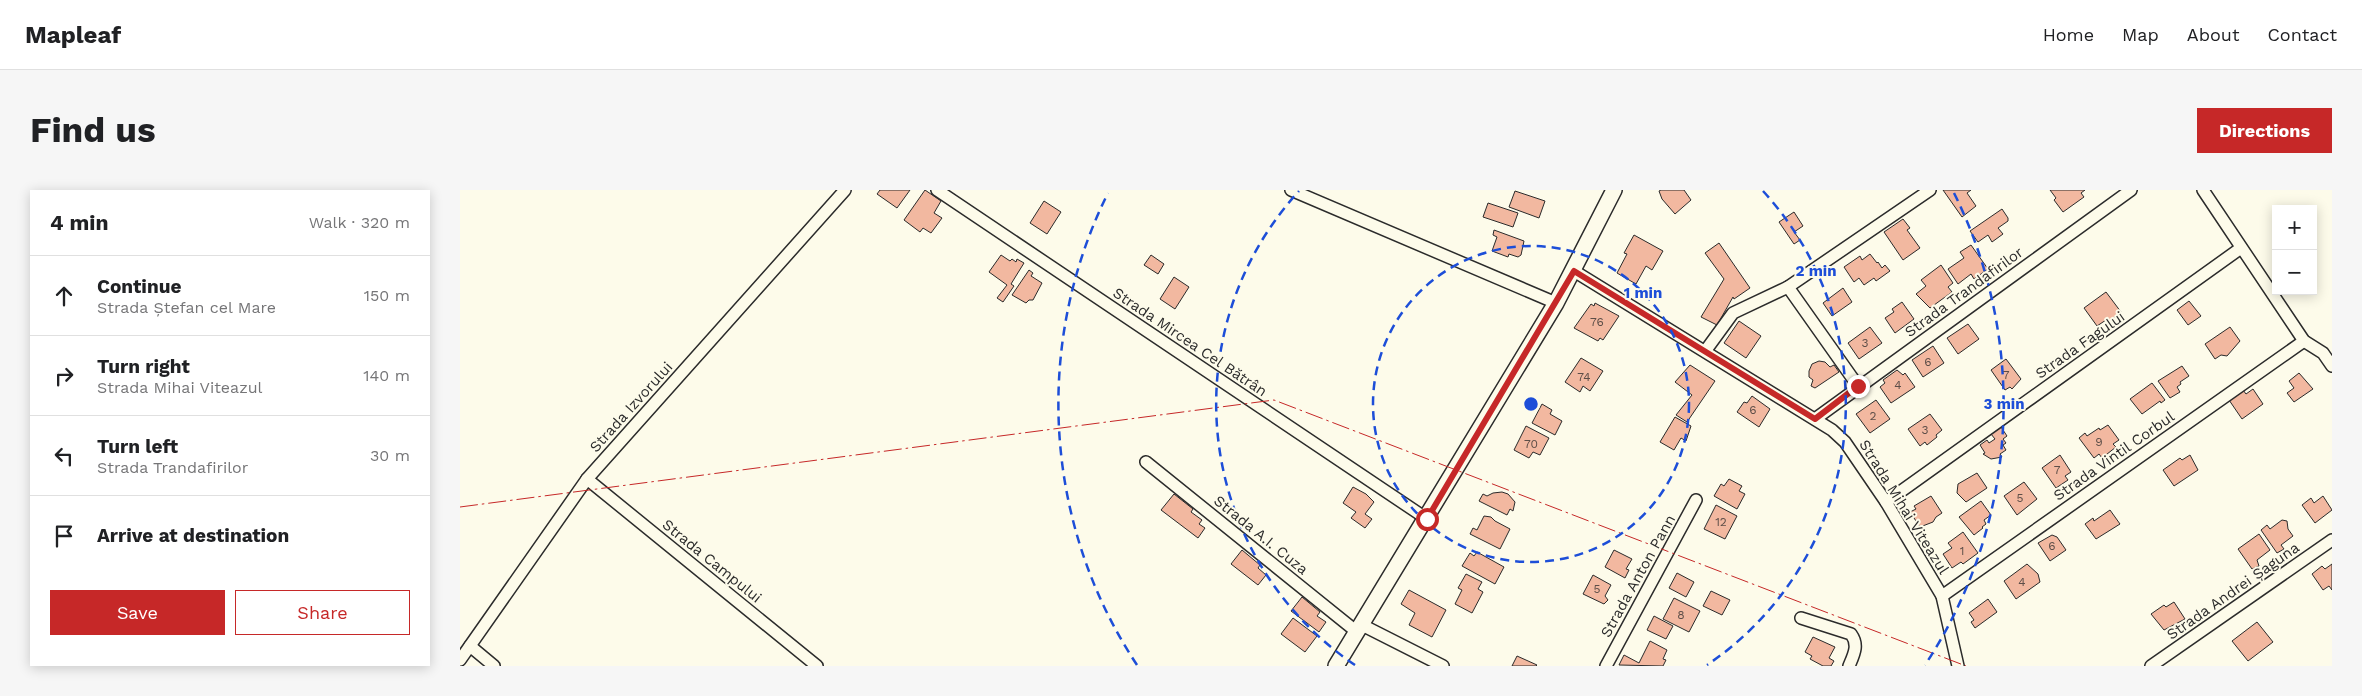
<!DOCTYPE html>
<html lang="en">
<head>
<meta charset="utf-8">
<style>
	body { margin:0; font-family:"Work Sans",sans-serif; background:#f6f6f6; color:#202124 }
	.controls { position:absolute; right:15px; top:15px; display:grid; overflow:hidden; border-radius:0px; box-shadow:0 2px 12px #0003 }
	.controls button { width:45px; height:45px; display:grid; place-items:center; padding:0; border:0; border-bottom:1px solid #e0e0e0; background:#fff; color:#202124; font:25px sans-serif }
	.stop { position:absolute; width:15px; height:15px; margin:-11px; border:4px solid #c62828; border-radius:50%; background:#fff }
	.stop.end { background:#c62828; border-color:#fff; box-shadow:0 1px 5px #0008 }
	.list { margin:0; padding:0; list-style:none }
	h2 { display:flex; justify-content:space-between; align-items:center; height:65px; margin:0; padding:0 20px; font-size:21px }
	h2 small { font-size:16px; font-weight:400; color:#757577 }
	.list li { display:grid; grid-template-columns:32px 1fr auto; gap:15px; align-items:center; box-sizing:border-box; height:80px; padding:0 20px; border-top:1px solid #e0e0e0 }
	.list b { display:block; font-size:19px; white-space:nowrap }
	.list p { margin:0; font-size:16px; white-space:nowrap; color:#757577 }
	.list em { font-size:16px; font-style:normal; color:#757577 }
	.actions { display:flex; gap:10px; padding:15px 20px }
	.actions a { flex:1; padding:11px 0; border:1px solid #c62828; border-radius:0px; text-align:center; font-size:18px; color:#c62828 }
	.actions .main { background:#c62828; color:#fff }
	.icon { flex:none; width:28px; height:28px; fill:none; stroke:currentColor; stroke-width:2; stroke-linecap:round; stroke-linejoin:round }
	.map { position:relative; flex:none; width:1872px; height:476px; overflow:hidden; border-radius:0px }
	header { display:flex; align-items:center; gap:30px; box-sizing:border-box; height:70px; padding:0 25px; background:#fff; border-bottom:1px solid #e0e0e0 }
	header strong { font-size:24px }
	nav { display:flex; gap:28px; margin-inline-start:auto; font-size:18px }
	.intro { display:flex; align-items:center; justify-content:space-between; box-sizing:border-box; height:120px; padding:0 30px }
	h1 { margin:0; font-size:35px }
	.button { padding:12px 22px; border-radius:0px; background:#c62828; color:#fff; font-size:18px; font-weight:700 }
	main { display:flex; gap:30px; padding:0 30px }
	aside { flex:1; background:#fff; border-radius:0px; box-shadow:0 2px 12px #0003 }
	.map>svg:first-child { display:block }
	.building { fill:#f2b8a0; stroke:#2b2b2b }
	.lines { fill:none; stroke-linecap:round; stroke-linejoin:round }
	.minor-casing { stroke:#2b2b2b; stroke-width:14 }
	.tertiary-casing { stroke:#2b2b2b; stroke-width:18 }
	.minor { stroke:#fdfbea; stroke-width:11 }
	.tertiary { stroke:#fdfbea; stroke-width:15 }
	.power { stroke:#c62828; stroke-width:1; stroke-dasharray:18 4 2.5 4; stroke-linecap:butt }
	.route { stroke:#c62828; stroke-width:6 }
	.ring { fill:none; stroke:#1d4ed8; stroke-width:2.5; stroke-dasharray:9 6 }
	.labels { text-anchor:middle; dominant-baseline:central; stroke-width:4; stroke-linejoin:round; paint-order:stroke }
	.number-label { font-size:12px; fill:#5d4e48 }
	.street-label { font-size:15px; fill:#2b2b2b; stroke:#fdfbea }
	.centre { fill:#1d4ed8; stroke:#fdfbea; stroke-width:2.5 }
	.ring-label { font-size:15px; text-anchor:middle; font-weight:bold; fill:#1d4ed8; stroke:#fdfbea; stroke-width:4; stroke-linejoin:round; paint-order:stroke }
</style>
</head>
<body>
<header>
<strong>Mapleaf</strong>
<nav><a>Home</a><a>Map</a><a>About</a><a>Contact</a></nav>
</header>
<div class="intro"><h1>Find us</h1><a class="button">Directions</a></div>
<main>
<aside>
<h2>4 min<small>Walk · 320 m</small></h2>
<ul class="list">
<li><svg class="icon" aria-label="ahead" viewBox="0 0 24 24"><path d="M12 20V5M6 11l6-6 6 6"/></svg><div><b>Continue</b><p>Strada Ștefan cel Mare</p></div><em>150 m</em></li>
<li><svg class="icon" aria-label="right" viewBox="0 0 24 24"><path d="M7 20v-9h11M14 6l5 5-5 5"/></svg><div><b>Turn right</b><p>Strada Mihai Viteazul</p></div><em>140 m</em></li>
<li><svg class="icon" aria-label="left" viewBox="0 0 24 24"><path d="M17 20v-9H6M10 6l-5 5 5 5"/></svg><div><b>Turn left</b><p>Strada Trandafirilor</p></div><em>30 m</em></li>
<li><svg class="icon" aria-label="arrive" viewBox="0 0 24 24"><path d="M6 21V4h12l-3 4 3 4H6"/></svg><div><b>Arrive at destination</b></div></li>
</ul>
<div class="actions"><a class="main">Save</a><a>Share</a></div>
</aside>
<div class="map">
<svg width="1872" height="476" viewBox="0 0 1872 476">
	<rect width="100%" height="100%" fill="#fdfbea"/>
	<g class="building">
		<polygon points="420,0 450,0 437,18 417,4"/>
		<polygon points="465,0 481,11 474,23 482,28 471,43 463,38 460,42 444,30"/>
		<polygon points="1201,0 1224,0 1231,10 1215,24 1202,9 1199,1"/>
		<polygon points="1483,0 1511,0 1507,3 1516,16 1502,27"/>
		<polygon points="1590,0 1625,0 1621,3 1624,7 1603,22 1594,10 1596,8"/>
		<polygon points="1055,1 1085,11 1079,28 1049,17"/>
		<polygon points="584,11 601,22 587,44 570,33"/>
		<polygon points="1028,13 1058,23 1053,37 1023,27"/>
		<polygon points="1542,19 1548,28 1548,31 1538,38 1543,44 1532,52 1528,45 1518,52 1510,41"/>
		<polygon points="1334,22 1343,36 1334,42 1340,50 1334,54 1319,32"/>
		<polygon points="1443,29 1450,38 1447,40 1460,58 1443,70 1424,42"/>
		<polygon points="1034,40 1064,51 1061,65 1058,67 1049,64 1048,67 1032,61 1037,47 1033,45"/>
		<polygon points="1174,45 1203,61 1192,80 1186,76 1176,94 1157,83 1167,64 1164,63"/>
		<polygon points="1259,53 1290,98 1274,109 1273,107 1257,135 1241,127 1264,89 1245,63"/>
		<polygon points="1511,55 1528,79 1514,89 1511,84 1498,94 1488,79 1504,68 1500,62"/>
		<polygon points="1410,64 1417,73 1418,72 1422,78 1425,75 1430,81 1416,91 1414,88 1404,95 1399,88 1394,92 1384,77 1400,66 1402,70"/>
		<polygon points="541,65 550,71 552,69 556,72 557,69 564,73 551,94 554,96 543,112 537,108 547,95 529,82"/>
		<polygon points="691,65 704,74 698,84 684,75"/>
		<polygon points="1481,75 1493,93 1488,97 1492,102 1470,118 1456,104 1466,96 1461,90"/>
		<polygon points="569,80 573,83 571,86 582,93 573,110 569,110 566,113 552,105"/>
		<polygon points="714,87 729,97 715,119 700,109"/>
		<polygon points="1383,98 1392,112 1372,126 1363,113"/>
		<polygon points="1646,102 1661,122 1648,132 1646,130 1637,136 1624,118"/>
		<polygon points="1729,111 1741,126 1728,135 1717,120"/>
		<polygon points="1442,112 1454,129 1435,143 1425,128 1434,122 1432,119"/>
		<polygon points="1135,113 1159,126 1143,150 1140,148 1138,151 1114,138 1131,114 1134,116"/>
		<polygon points="1279,131 1301,146 1286,168 1264,153"/>
		<polygon points="1508,134 1519,149 1498,164 1487,148"/>
		<polygon points="1410,137 1422,153 1399,169 1388,153"/>
		<polygon points="1770,137 1780,151 1767,166 1761,165 1755,169 1745,154"/>
		<polygon points="1473,156 1484,173 1463,187 1452,170"/>
		<polygon points="1121,168 1143,181 1130,201 1123,196 1120,202 1105,192"/>
		<polygon points="1546,169 1561,189 1552,199 1550,197 1545,200 1531,180"/>
		<polygon points="1359,171 1365,172 1370,177 1374,175 1379,182 1355,198 1351,196 1353,190 1349,187 1349,181 1352,174"/>
		<polygon points="1230,175 1255,191 1227,232 1216,225 1232,205 1215,192"/>
		<polygon points="1722,176 1729,186 1720,192 1721,194 1717,197 1720,202 1710,208 1698,191"/>
		<polygon points="1437,180 1443,185 1445,183 1455,197 1431,213 1420,197 1425,193 1423,190"/>
		<polygon points="1839,183 1853,199 1834,212 1827,203 1834,198 1829,191"/>
		<polygon points="1692,193 1705,210 1701,213 1700,211 1682,224 1670,209"/>
		<polygon points="1793,199 1803,214 1782,229 1769,210 1783,200 1786,204"/>
		<polygon points="1292,206 1310,219 1299,237 1277,222 1284,212 1287,213"/>
		<polygon points="1416,210 1430,229 1410,243 1396,224"/>
		<polygon points="1082,214 1092,220 1090,224 1102,231 1095,245 1072,233"/>
		<polygon points="1470,224 1482,240 1476,245 1477,247 1467,255 1465,252 1460,256 1448,239"/>
		<polygon points="1215,227 1231,236 1226,251 1221,248 1214,260 1200,252"/>
		<polygon points="1648,235 1659,250 1653,254 1656,257 1642,268 1639,264 1634,268 1619,248 1625,243 1627,246 1639,238 1640,240"/>
		<polygon points="1066,236 1089,248 1080,265 1073,262 1069,268 1054,260"/>
		<polygon points="1541,237 1547,246 1543,249 1546,253 1543,255 1546,260 1540,264 1542,267 1531,269 1523,264 1525,263 1520,255 1527,250 1529,253 1535,249 1531,244"/>
		<polygon points="1600,265 1611,282 1605,286 1608,290 1596,298 1582,278"/>
		<polygon points="1730,265 1738,280 1714,296 1703,280 1720,268 1722,270"/>
		<polygon points="1517,283 1527,298 1506,312 1497,303 1498,294"/>
		<polygon points="1269,289 1282,296 1279,301 1285,304 1277,319 1254,306 1261,294 1264,296"/>
		<polygon points="1564,292 1577,309 1557,325 1544,306"/>
		<polygon points="893,297 906,304 914,312 905,324 912,329 905,338 891,328 896,322 883,313"/>
		<polygon points="1042,302 1048,304 1055,312 1053,321 1050,319 1047,325 1019,311 1023,304 1027,306 1033,303"/>
		<polygon points="714,304 733,319 731,322 742,330 739,334 745,338 738,348 701,320"/>
		<polygon points="1471,306 1482,323 1476,327 1473,332 1460,337 1450,322 1456,319 1454,316"/>
		<polygon points="1863,306 1872,320 1855,333 1842,315 1851,308 1854,313"/>
		<polygon points="1521,311 1531,325 1524,330 1526,334 1522,337 1523,338 1514,345 1499,327"/>
		<polygon points="1256,315 1277,326 1265,349 1244,339"/>
		<polygon points="1650,320 1660,334 1636,349 1625,334 1633,328 1634,331"/>
		<polygon points="1024,326 1031,327 1035,331 1050,339 1040,359 1010,344 1013,338 1017,340"/>
		<polygon points="1822,330 1827,331 1828,339 1833,346 1821,355 1824,359 1817,363 1801,340 1807,335 1810,339"/>
		<polygon points="1503,342 1518,363 1503,374 1501,372 1492,378 1483,364 1492,358 1488,353"/>
		<polygon points="1799,344 1810,360 1797,370 1799,376 1792,379 1778,359"/>
		<polygon points="1592,345 1597,347 1606,360 1590,371 1578,353"/>
		<polygon points="782,360 800,375 798,378 806,385 798,395 771,374"/>
		<polygon points="1154,360 1172,369 1166,379 1169,380 1165,388 1145,377"/>
		<polygon points="1017,362 1044,377 1035,394 1002,376 1010,363 1014,366"/>
		<polygon points="1567,374 1578,384 1580,392 1556,409 1544,391"/>
		<polygon points="1872,374 1872,400 1869,396 1863,400 1852,384 1862,376 1865,379"/>
		<polygon points="1217,383 1234,392 1226,407 1209,398"/>
		<polygon points="1006,384 1022,392 1018,399 1023,402 1012,423 995,414 1002,400 998,398"/>
		<polygon points="1133,385 1151,395 1145,406 1148,410 1144,414 1123,404"/>
		<polygon points="949,400 986,420 972,447 949,435 955,423 941,414"/>
		<polygon points="1251,401 1270,410 1262,425 1243,416"/>
		<polygon points="842,407 860,422 857,426 866,432 859,442 831,421"/>
		<polygon points="1214,408 1240,421 1229,442 1203,429"/>
		<polygon points="1528,409 1537,422 1515,438 1511,432 1514,430 1509,423"/>
		<polygon points="1714,412 1725,429 1704,440 1691,424 1704,415 1706,417"/>
		<polygon points="1194,426 1213,436 1206,449 1187,440"/>
		<polygon points="833,428 857,446 845,462 821,444"/>
		<polygon points="1797,432 1813,452 1788,471 1772,451"/>
		<polygon points="1353,447 1375,457 1369,468 1374,471 1371,476 1363,476 1350,469 1352,466 1345,462"/>
		<polygon points="1190,451 1207,460 1203,469 1206,470 1203,476 1159,475 1164,465 1179,473"/>
		<polygon points="1057,466 1077,475 1076,476 1052,476"/>
	</g>
	<g class="lines">
		<g class="minor-casing">
			<g id="minor">
				<polyline points="477,0 967,329"/>
				<polyline points="831,0 1096,113"/>
				<polyline points="1743,0 1844,151 1863,163 1872,176"/>
				<polyline points="1114,81 1372,240 1385,252 1426,312 1482,406 1498,476"/>
				<polyline points="1328,97 1398,196"/>
				<polyline points="1246,160 1273,123 1328,97 1470,0"/>
				<polyline points="1355,229 1671,0"/>
				<polyline points="686,272 897,442"/>
				<polyline points="127,289 357,476"/>
				<polyline points="1426,312 1781,58"/>
				<polyline points="1482,406 1844,151"/>
				<path d="M1341,428l50,16c8,11 3,20 -2,32"/>
				<polyline points="902,435 983,476"/>
				<polyline points="10,456 34,476"/>
				<polyline points="0,470 127,289 385,0"/>
				<polyline points="1146,476 1236,310"/>
				<polyline points="1691,476 1872,350"/>
			</g>
		</g>
		<g class="tertiary-casing">
			<polyline id="tertiary" points="876,476 1096,113 1154,0"/>
		</g>
		<use href="#minor" class="minor"/>
		<use href="#tertiary" class="tertiary"/>
		<polyline class="power" points="0,317 814,210 1506,476"/>
	</g>
	<g class="lines">
		<polyline class="route" points="967,329 1114,81 1355,229 1398,196"/>
	</g>
	<g class="ring">
		<circle cx="1071" cy="214" r="158"/>
		<path d="M895 475A315 315 0 0 1 839 1M1303 1A315 315 0 0 1 1247 475"/>
		<path d="M677 475A473 473 0 0 1 648 3M1494 3A473 473 0 0 1 1465 475"/>
	</g>
	<g class="labels">
		<g class="number-label">
			<text x="1137" y="132">76</text>
			<text x="1405" y="153">3</text>
			<text x="1468" y="172">6</text>
			<text x="1546" y="185">7</text>
			<text x="1124" y="187">74</text>
			<text x="1438" y="195">4</text>
			<text x="1293" y="220">6</text>
			<text x="1413" y="226">2</text>
			<text x="1465" y="240">3</text>
			<text x="1639" y="252">9</text>
			<text x="1071" y="254">70</text>
			<text x="1597" y="280">7</text>
			<text x="1560" y="308">5</text>
			<text x="1261" y="332">12</text>
			<text x="1592" y="356">6</text>
			<text x="1502" y="361">1</text>
			<text x="1562" y="392">4</text>
			<text x="1137" y="399">5</text>
			<text x="1221" y="425">8</text>
		</g>
		<g class="street-label">
			<text transform="translate(1504 102) rotate(-36)">Strada Trandafirilor</text>
			<text transform="translate(730 152) rotate(34)">Strada Mircea Cel Bătrân</text>
			<text transform="translate(1620 155) rotate(-35)">Strada Fagului</text>
			<text transform="translate(171 217) rotate(-48)">Strada Izvorului</text>
			<text transform="translate(1654 266) rotate(-35)">Strada Vintil Corbul</text>
			<text transform="translate(1444 317) rotate(58)">Strada Mihai Viteazul</text>
			<text transform="translate(801 345) rotate(39)">Strada A.I. Cuza</text>
			<text transform="translate(252 371) rotate(39)">Strada Campului</text>
			<text transform="translate(1178 386) rotate(-61)">Strada Anton Pann</text>
			<text transform="translate(1773 401) rotate(-35)">Strada Andrei Șaguna</text>
		</g>
	</g>
	<circle cx="1071" cy="214" r="8" class="centre"/>
	<g class="ring-label">
		<text x="1356" y="86">2 min</text>
		<text x="1183" y="108">1 min</text>
		<text x="1544" y="219">3 min</text>
	</g>
</svg>
<div class="controls">
<button>+</button>
<button>−</button>
</div>
<div class="stop" style="left:967px;top:329px"></div>
<div class="stop end" style="left:1398px;top:196px"></div>
</div>
</main>
</body>
</html>
